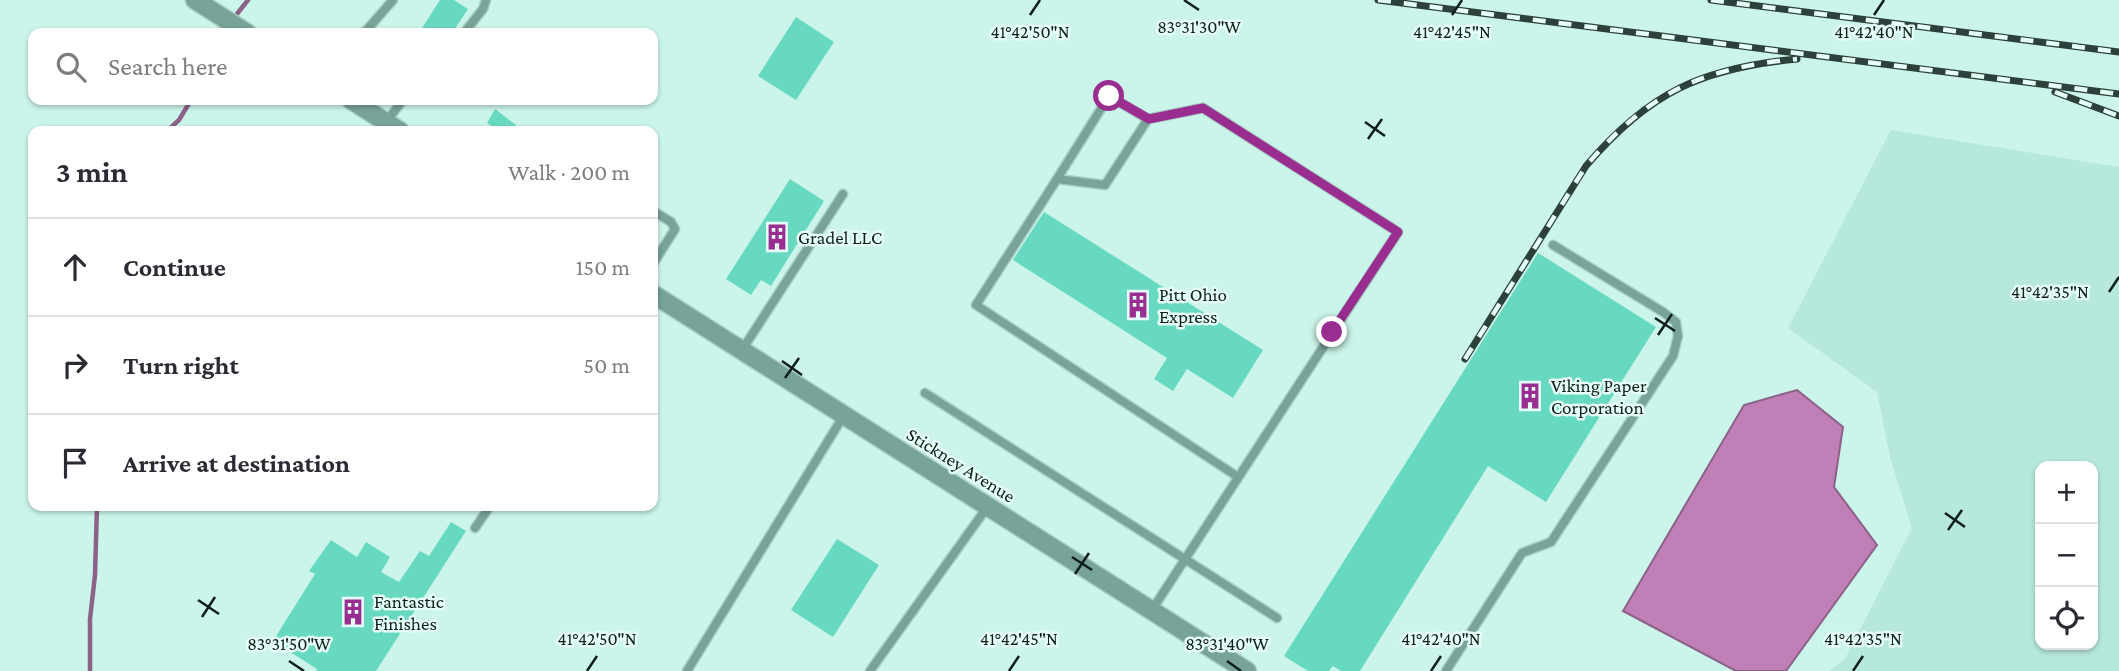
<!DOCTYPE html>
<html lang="en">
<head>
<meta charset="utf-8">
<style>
	body { margin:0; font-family:"Crimson Pro",serif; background:#f7f7f7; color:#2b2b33 }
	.controls { position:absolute; right:21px; bottom:21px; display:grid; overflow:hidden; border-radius:14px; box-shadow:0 2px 5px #0004 }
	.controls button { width:63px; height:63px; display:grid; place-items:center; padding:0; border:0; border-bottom:2px solid #e1e1e2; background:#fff; color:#2b2b33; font:35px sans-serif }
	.stop { position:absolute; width:21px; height:21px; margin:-16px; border:5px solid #992e90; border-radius:50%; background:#fff }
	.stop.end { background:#992e90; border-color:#fff; box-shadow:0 2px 7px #0008 }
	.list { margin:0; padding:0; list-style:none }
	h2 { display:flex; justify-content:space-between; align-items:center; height:91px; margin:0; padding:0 28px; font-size:30px }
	h2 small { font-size:23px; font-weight:400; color:#7c7c81 }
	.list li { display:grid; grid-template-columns:46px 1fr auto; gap:21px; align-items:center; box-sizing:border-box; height:98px; padding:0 28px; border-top:2px solid #e1e1e2 }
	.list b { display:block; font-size:26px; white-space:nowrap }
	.list em { font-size:23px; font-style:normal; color:#7c7c81 }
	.icon { flex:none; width:38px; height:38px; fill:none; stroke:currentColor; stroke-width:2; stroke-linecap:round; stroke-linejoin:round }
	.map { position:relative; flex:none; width:2119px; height:671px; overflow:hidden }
	.search { position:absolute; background:#fff; box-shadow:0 2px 5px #0004; left:28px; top:28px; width:630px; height:77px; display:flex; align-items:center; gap:18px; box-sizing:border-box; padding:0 24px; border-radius:14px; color:#7c7c81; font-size:26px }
	.panel { position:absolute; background:#fff; box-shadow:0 2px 5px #0004; left:28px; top:126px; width:630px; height:385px; border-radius:14px }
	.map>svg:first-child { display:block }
	.built { fill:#b6e8db; fill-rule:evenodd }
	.water { fill:#c07fb7; stroke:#8b6288; stroke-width:2 }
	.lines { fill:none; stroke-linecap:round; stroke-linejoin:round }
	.stream { stroke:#8b6288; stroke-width:4.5 }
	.building { fill:#68d9c1 }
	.service-casing { stroke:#a9cec5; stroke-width:11 }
	.tertiary-casing { stroke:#a9cec5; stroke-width:21 }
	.service { stroke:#78a398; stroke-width:8 }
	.tertiary { stroke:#78a398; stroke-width:18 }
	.rail-casing { stroke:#2d413c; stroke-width:7 }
	.rail { stroke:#e5fef7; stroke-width:4.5; stroke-dasharray:13; stroke-linecap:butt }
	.route { stroke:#992e90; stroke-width:9 }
	.ticks { fill:none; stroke:#0f1f1b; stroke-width:2.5 }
	.labels { text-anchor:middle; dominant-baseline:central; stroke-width:5; stroke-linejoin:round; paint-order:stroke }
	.poi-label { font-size:19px; fill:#0f1f1b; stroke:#e5fef7; text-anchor:start }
	.street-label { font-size:19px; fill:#0f1f1b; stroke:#e5fef7 }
	.ticks-label { font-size:18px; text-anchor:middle; fill:#0f1f1b; stroke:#e5fef7; stroke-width:5; stroke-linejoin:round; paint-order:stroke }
</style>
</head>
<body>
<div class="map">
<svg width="2119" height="671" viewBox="0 0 2119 671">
	<rect width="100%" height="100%" fill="#cbf5ea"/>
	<path class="built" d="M1891,130l228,37v504h-290l16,-12 67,-131 -22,-71 -13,-65 -89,-64zM2040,466h53v179h-53z"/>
	<polygon class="water" points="1797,390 1843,427 1834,487 1877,545 1786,671 1736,671 1623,611 1744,405"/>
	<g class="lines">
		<g class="stream">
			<polyline points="233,19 248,0"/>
			<polyline points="167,131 179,120 191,100"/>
			<polyline points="90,671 90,619 95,575 97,506"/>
		</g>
	</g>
	<g class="building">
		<polygon points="440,0 454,0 468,9 452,33 419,33"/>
		<polygon points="796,17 834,42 796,100 758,76"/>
		<polygon points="495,109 516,125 513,131 489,131 492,126 487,123"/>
		<polygon points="790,179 824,201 771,286 761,280 751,295 726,279"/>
		<polygon points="1044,212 1263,350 1233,398 1187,369 1173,391 1154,379 1167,358 1013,260"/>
		<polygon points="1538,253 1656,327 1546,502 1488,466 1360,671 1341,671 1333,666 1329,671 1308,671 1284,656"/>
		<polygon points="451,522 466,531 376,671 316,671 317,669 273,641 315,574 309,571 331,540 357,557 366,542 390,557 381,572 399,582 420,551 429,556"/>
		<polygon points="837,539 879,565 833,637 791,610"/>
	</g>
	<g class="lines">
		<g class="service-casing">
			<g id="service">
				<polyline points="364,33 393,0"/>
				<polyline points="464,33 483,9 486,0"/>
				<polyline points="386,122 403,100"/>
				<polyline points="1057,179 1109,96 1148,119"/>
				<polyline points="653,211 671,222 675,229 653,264"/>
				<polyline points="742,350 843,194"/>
				<polyline points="925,393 1277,618"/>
				<polyline points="475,528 490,506"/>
				<polyline points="1152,610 1398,232 1203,108 1148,119 1105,185 1057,179 976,305 1238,477"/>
				<polyline points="687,671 844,415"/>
				<polyline points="870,671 988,506"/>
				<polyline points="1446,671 1522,553 1551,542 1673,356 1678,336 1676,322 1663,312 1553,245"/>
			</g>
		</g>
		<g class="tertiary-casing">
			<g id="tertiary">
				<polyline points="195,0 247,33"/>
				<polyline points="351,100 400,131"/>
				<polyline points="653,294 1247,671"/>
			</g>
		</g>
		<use href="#service" class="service"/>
		<use href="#tertiary" class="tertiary"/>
		<g class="rail-casing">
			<g id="rail">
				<polyline points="1378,0 2119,94"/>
				<polyline points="1711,0 2119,52"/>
				<polyline points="2055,92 2119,116"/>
				<path d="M1465,359l121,-193c63,-74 116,-98 211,-107"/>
			</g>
		</g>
		<use href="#rail" class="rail"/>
	</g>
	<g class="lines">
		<polyline class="route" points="1109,96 1149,119 1203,108 1398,232 1332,332"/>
	</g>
	<path class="ticks" d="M1184,0l15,10M1030,15l10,-15M1452,15l10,-15M1874,15l10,-15M1365,122l20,14M1368,139l14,-20M2109,292l10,-15M1655,318l20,13M1658,335l14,-21M782,361l20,14M785,378l14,-20M1945,513l20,14M1948,530l14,-20M1072,557l20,13M1075,574l14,-21M198,600l21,14M202,617l13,-20M289,661l15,10M1227,661l14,10M587,671l10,-15M1009,671l10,-15M1431,671l10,-15M1853,671l10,-15"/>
	<defs>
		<g id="building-bare" transform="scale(2.1)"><path d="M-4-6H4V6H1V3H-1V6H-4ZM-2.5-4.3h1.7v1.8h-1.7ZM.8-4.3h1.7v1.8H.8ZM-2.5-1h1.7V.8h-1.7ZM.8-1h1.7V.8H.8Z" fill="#992e90" stroke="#e5fef7" stroke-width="2.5" paint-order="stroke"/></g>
	</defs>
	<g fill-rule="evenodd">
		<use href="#building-bare" x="777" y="237"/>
		<use href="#building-bare" x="1138" y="305"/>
		<use href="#building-bare" x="1530" y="396"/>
		<use href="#building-bare" x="353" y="612"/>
	</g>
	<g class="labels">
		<g class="poi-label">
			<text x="798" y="237">Gradel LLC</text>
			<text x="1159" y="294">Pitt Ohio<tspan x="1159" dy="22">Express</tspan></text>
			<text x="1551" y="385">Viking Paper<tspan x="1551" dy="22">Corporation</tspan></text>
			<text x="374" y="601">Fantastic<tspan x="374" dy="22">Finishes</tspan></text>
		</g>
		<g class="street-label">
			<text transform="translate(961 465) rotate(32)">Stickney Avenue</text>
		</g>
	</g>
	<g class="ticks-label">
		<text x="1199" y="33">83°31'30"W</text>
		<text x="1030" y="38">41°42'50"N</text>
		<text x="1452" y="38">41°42'45"N</text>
		<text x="1874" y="38">41°42'40"N</text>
		<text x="2050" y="298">41°42'35"N</text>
		<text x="597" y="645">41°42'50"N</text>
		<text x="1019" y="645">41°42'45"N</text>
		<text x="1441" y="645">41°42'40"N</text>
		<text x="1863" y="645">41°42'35"N</text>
		<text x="289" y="650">83°31'50"W</text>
		<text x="1227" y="650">83°31'40"W</text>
	</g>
</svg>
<div class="controls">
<button>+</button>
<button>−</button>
<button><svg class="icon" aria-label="locate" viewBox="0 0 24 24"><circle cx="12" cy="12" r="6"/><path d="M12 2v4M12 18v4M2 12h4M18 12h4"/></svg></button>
</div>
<div class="stop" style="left:1109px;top:96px"></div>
<div class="stop end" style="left:1332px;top:332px"></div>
<div class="search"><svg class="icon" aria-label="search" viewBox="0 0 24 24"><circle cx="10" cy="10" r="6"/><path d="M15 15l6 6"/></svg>Search here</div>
<section class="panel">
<h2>3 min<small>Walk · 200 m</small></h2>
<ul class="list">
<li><svg class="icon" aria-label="ahead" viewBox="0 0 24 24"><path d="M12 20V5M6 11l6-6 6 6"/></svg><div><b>Continue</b></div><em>150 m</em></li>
<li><svg class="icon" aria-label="right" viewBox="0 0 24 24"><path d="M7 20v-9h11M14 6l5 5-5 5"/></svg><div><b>Turn right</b></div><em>50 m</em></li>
<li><svg class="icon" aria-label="arrive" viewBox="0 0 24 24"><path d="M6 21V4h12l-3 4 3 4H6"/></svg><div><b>Arrive at destination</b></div></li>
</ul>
</section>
</div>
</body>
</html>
